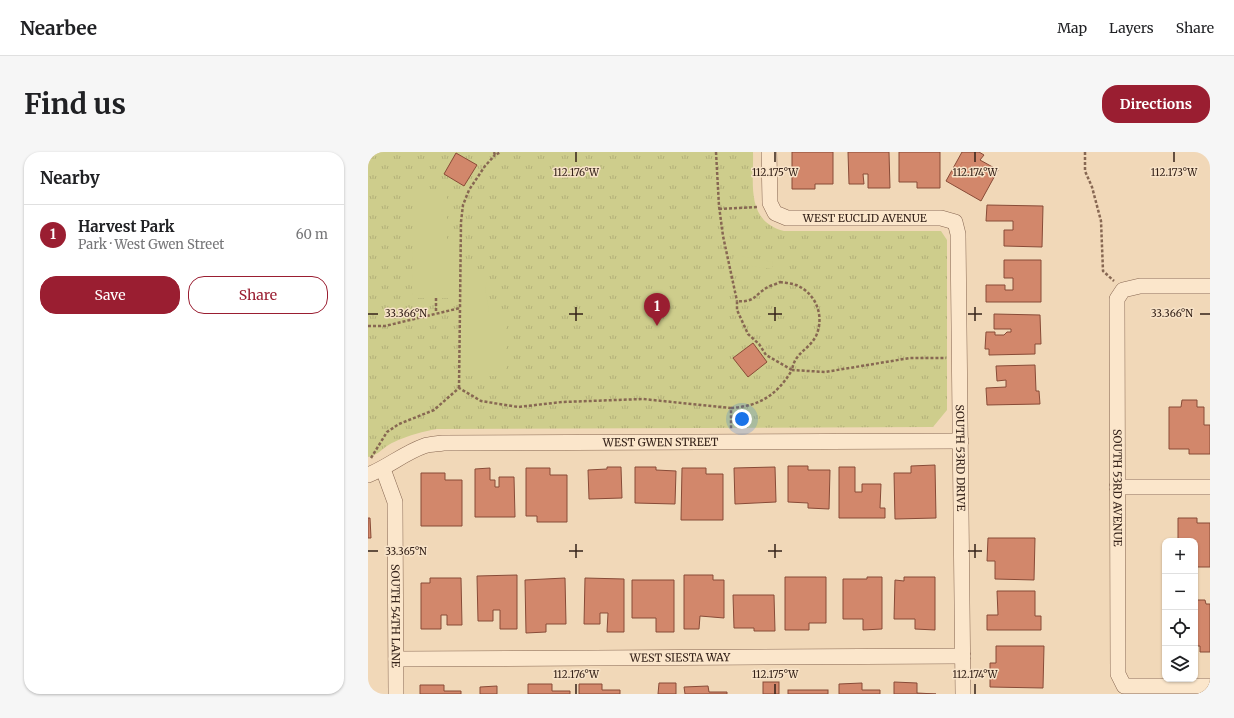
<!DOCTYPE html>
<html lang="en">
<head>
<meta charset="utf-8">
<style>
	body { margin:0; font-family:Merriweather,serif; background:#f6f6f6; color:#202124 }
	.controls { position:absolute; right:12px; bottom:12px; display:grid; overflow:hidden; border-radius:8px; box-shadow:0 1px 3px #0004 }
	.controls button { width:36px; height:36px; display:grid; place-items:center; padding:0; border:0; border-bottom:1px solid #e0e0e0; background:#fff; color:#202124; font:20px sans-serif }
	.you { position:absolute; left:374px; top:267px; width:14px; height:14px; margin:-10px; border:3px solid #fff; border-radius:50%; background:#1a73e8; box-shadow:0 0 0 6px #1a73e833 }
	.badge { display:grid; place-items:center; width:26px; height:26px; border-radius:50%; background:#9a1e31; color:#fff; font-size:13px; font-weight:700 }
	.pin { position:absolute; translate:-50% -33px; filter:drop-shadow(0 1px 2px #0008) }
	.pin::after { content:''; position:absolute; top:21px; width:14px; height:12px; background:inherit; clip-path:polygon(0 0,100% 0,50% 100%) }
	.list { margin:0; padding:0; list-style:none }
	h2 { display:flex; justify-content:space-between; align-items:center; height:52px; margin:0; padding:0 16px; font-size:17px }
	h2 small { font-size:13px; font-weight:400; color:#757577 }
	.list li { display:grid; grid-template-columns:26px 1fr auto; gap:12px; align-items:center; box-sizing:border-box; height:60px; padding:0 16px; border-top:1px solid #e0e0e0 }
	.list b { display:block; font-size:15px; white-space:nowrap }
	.list p { margin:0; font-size:13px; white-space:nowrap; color:#757577 }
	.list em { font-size:13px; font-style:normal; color:#757577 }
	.actions { display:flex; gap:8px; padding:12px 16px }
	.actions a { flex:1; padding:9px 0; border:1px solid #9a1e31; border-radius:16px; text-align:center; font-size:14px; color:#9a1e31 }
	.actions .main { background:#9a1e31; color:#fff }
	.icon { flex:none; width:22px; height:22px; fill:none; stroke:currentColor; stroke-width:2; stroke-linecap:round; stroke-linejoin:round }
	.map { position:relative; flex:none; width:842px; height:542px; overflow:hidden; border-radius:16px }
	header { display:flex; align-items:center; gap:24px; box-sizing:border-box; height:56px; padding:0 20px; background:#fff; border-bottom:1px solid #e0e0e0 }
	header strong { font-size:19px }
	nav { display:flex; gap:22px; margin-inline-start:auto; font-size:14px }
	.intro { display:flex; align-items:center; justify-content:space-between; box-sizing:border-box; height:96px; padding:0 24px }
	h1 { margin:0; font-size:28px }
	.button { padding:10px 18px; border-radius:16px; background:#9a1e31; color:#fff; font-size:14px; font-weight:700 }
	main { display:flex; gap:24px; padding:0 24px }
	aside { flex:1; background:#fff; border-radius:16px; box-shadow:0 1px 3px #0004 }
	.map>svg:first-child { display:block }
	.grass { fill:url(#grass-tufts) }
	.pitch { fill:#cecd8c }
	.building { fill:#d2876b; stroke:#884b37 }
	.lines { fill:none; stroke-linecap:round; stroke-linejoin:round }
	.minor-casing { stroke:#876752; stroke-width:16 }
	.path { stroke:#876752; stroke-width:2.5; stroke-dasharray:3 2; stroke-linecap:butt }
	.minor { stroke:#fbe6cb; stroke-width:15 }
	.ticks { fill:none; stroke:#352219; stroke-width:1.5 }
	.labels { text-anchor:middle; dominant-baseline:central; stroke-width:3; stroke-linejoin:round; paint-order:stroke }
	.street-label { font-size:11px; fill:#352219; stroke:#f8e3c8 }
	.ticks-label { font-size:10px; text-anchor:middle; fill:#352219; stroke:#f8e3c8; stroke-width:3; stroke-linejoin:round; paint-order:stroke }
</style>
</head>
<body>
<header>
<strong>Nearbee</strong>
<nav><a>Map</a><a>Layers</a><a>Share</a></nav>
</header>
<div class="intro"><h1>Find us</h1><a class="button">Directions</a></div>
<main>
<aside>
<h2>Nearby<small></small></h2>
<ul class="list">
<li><span class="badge">1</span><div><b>Harvest Park</b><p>Park · West Gwen Street</p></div><em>60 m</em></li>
</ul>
<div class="actions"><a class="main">Save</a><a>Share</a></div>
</aside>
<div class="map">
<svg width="842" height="542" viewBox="0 0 842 542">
	<defs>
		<pattern id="grass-tufts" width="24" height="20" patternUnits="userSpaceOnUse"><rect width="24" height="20" fill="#cecd8c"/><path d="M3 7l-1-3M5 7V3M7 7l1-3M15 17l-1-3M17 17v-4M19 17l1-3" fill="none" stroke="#b2b078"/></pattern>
	</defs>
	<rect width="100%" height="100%" fill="#f1d8b8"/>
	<path class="grass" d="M0,0h385c1,31 -8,69 31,79h157l6,9v170l-14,17 -496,2c-14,2 -38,9 -50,17 -7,5 -10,9 -19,11z"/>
	<g class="pitch">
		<rect x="45" y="43" width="34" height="45"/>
		<polygon points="45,89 91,89 90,146 44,146"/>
		<polygon points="366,103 405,110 404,117 364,111"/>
		<polygon points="94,122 122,122 117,135 121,160 138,160 138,224 97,224 97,160 94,160"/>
	</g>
	<g class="building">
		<polygon points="424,0 465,0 465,32 447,32 447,37 424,37"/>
		<polygon points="480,0 521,0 522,36 500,36 500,22 495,22 496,32 481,32"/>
		<polygon points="531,0 572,0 572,36 549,36 549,30 531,30"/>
		<polygon points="594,0 611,0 616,3 612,8 630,18 613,49 578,29"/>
		<polygon points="88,1 109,13 96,34 76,22"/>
		<polygon points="619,53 675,54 674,95 636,94 636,78 645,78 645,69 618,69"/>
		<polygon points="636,108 673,108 673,150 618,150 618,133 637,133 637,138 645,138 645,126 636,126"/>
		<polygon points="626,162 672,163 673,192 667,192 667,202 621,203 621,197 617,197 618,180 627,180 627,183 636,183 639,180 643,180 643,177 626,177"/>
		<polygon points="385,191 399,210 380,225 365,206"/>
		<polygon points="667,213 668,239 671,239 672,252 619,253 618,236 638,235 638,228 629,229 628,214"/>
		<polygon points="814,248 829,248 829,255 836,255 836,273 842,273 842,302 821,302 821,297 801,297 801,255 813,255"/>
		<polygon points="567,313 568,366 527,367 526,321 543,321 543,314"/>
		<polygon points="420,314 440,314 440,318 462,318 461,357 440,356 440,351 420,350"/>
		<polygon points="239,315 253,315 254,346 221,347 220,318 239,317"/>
		<polygon points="267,315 288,315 288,318 308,319 307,352 267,351"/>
		<polygon points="407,315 408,350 367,352 366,316"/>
		<polygon points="471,315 487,315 487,340 494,340 494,332 513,332 512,356 517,356 517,366 471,366"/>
		<polygon points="122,316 122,328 127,328 127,335 131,335 131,325 146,325 147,365 107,365 107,317"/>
		<polygon points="158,316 182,316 182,323 199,323 199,370 169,370 169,364 158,364"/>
		<polygon points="314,316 338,316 338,322 355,322 355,368 313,368"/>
		<polygon points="53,321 77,321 77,328 94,328 94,374 53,374"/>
		<polygon points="0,366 2,366 3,386 0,386"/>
		<polygon points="810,366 829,366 829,371 842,371 842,415 827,415 827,389 810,389"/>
		<polygon points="620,386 667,386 666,428 627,427 627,409 619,409"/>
		<polygon points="149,423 149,477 132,477 132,458 125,458 125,469 110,469 109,424"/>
		<polygon points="316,423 345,423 345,428 356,428 356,466 332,464 331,477 316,477"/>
		<polygon points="417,425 458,425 458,471 441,471 441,478 417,478"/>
		<polygon points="499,425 514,425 514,477 495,478 495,467 475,467 475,427 499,427"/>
		<polygon points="536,425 567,425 567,478 547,477 547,467 526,467 527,428 536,429"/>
		<polygon points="62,426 93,426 94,473 79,473 79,463 73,463 73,477 53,477 53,431 62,431"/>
		<polygon points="197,426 198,472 178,472 178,480 158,481 157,428"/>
		<polygon points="217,426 256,427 256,480 239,480 240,461 232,461 232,472 216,472"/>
		<polygon points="264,428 306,428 306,480 288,480 288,466 264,466"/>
		<polygon points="629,439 667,439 667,464 673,464 673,478 619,478 619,463 630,463"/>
		<polygon points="365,443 406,443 407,479 386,479 386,476 366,476"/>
		<polygon points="827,448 837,448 838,452 842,452 842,500 832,500 832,494 827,494"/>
		<polygon points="628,494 676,494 675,536 622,535 622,511 628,511"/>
		<rect x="395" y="530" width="16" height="12"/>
		<polygon points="526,530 549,531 549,541 568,542 526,542"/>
		<polygon points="291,531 308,531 308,542 290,542"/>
		<polygon points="494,531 494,538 512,538 512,542 471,542 471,532"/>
		<polygon points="160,532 184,532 184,539 202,539 202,542 160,542"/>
		<polygon points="211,532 234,532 234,538 252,538 252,542 211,542"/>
		<polygon points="52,533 76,533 76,539 93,539 93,542 52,542"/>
		<polygon points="129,534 129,542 112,542 112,535"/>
		<polygon points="340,534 341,540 359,540 359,542 317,542 316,535"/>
		<rect x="420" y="538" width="40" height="4"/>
	</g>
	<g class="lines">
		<g class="minor-casing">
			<g id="minor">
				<path id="s1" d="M401,0l1,51 5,10 12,5h154l14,4 3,12 5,460"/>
				<path id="s2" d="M842,134h-70l-17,4 -6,9 1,375 6,12h86"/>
				<path id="s3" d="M15,317l12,33 1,192"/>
				<path id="s4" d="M0,323c20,-8 36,-22 56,-29 6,-2 13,-2 19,-3l518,-2"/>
				<polyline points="749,335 842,335"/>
				<path id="s5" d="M28,507l567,-3"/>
			</g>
		</g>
		<g class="path">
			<polyline points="126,0 127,3 133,0"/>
			<polyline points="348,0 351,54 355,84 369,149"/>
			<polyline points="717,0 717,19 724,35 733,69 735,119 746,129"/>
			<polyline points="351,57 389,55"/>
			<path d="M412,130c5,1 11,1 16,3 20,8 29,31 20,51 -8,15 -21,16 -24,34l-26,-15 -7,-11 -11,-10 -11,-24v-9c18,2 18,-7 31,-14 4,-2 9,-3 12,-5z"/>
			<polyline points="68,146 68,161"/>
			<polyline points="0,174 17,174 92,156 93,70 95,53 101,38 117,14 127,3"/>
			<polyline points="91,236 92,156"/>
			<path d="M363,256c29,-2 46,-13 61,-38l33,2 85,-14h36"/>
			<polyline points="3,306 19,280 31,272 66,258 91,236 113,249 150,255 194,250 275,247 363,256 363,277"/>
		</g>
		<use href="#minor" class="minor"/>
	</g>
	<path class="ticks" d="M208,0v10M407,0v10M607,0v10M806,0v10M208,155v14M407,155v14M607,155v14M0,162h10M201,162h14M400,162h14M600,162h14M832,162h10M208,392v14M407,392v14M607,392v14M0,399h10M201,399h14M400,399h14M600,399h14M208,532v10M407,532v10M607,532v10"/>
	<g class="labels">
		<g class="street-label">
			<text stroke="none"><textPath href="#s1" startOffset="153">WEST EUCLID AVENUE</textPath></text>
			<text stroke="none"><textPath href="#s4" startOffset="300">WEST GWEN STREET</textPath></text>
			<text stroke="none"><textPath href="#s1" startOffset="480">SOUTH 53RD DRIVE</textPath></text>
			<text stroke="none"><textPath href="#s2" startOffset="287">SOUTH 53RD AVENUE</textPath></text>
			<text stroke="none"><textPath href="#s3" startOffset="149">SOUTH 54TH LANE</textPath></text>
			<text stroke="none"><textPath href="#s5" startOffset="284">WEST SIESTA WAY</textPath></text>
		</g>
	</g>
	<g class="ticks-label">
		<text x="208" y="24">112.176°W</text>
		<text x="407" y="24">112.175°W</text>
		<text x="607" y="24">112.174°W</text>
		<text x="806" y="24">112.173°W</text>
		<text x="38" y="165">33.366°N</text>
		<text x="804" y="165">33.366°N</text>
		<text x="38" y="403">33.365°N</text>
		<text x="208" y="526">112.176°W</text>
		<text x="407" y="526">112.175°W</text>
		<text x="607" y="526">112.174°W</text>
	</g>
</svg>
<div class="controls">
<button>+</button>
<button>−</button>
<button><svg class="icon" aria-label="locate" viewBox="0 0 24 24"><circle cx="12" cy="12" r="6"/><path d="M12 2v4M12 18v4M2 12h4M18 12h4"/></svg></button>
<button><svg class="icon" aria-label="layers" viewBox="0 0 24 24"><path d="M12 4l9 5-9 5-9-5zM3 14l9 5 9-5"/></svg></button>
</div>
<div class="you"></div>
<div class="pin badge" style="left:289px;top:174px">1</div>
</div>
</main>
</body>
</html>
